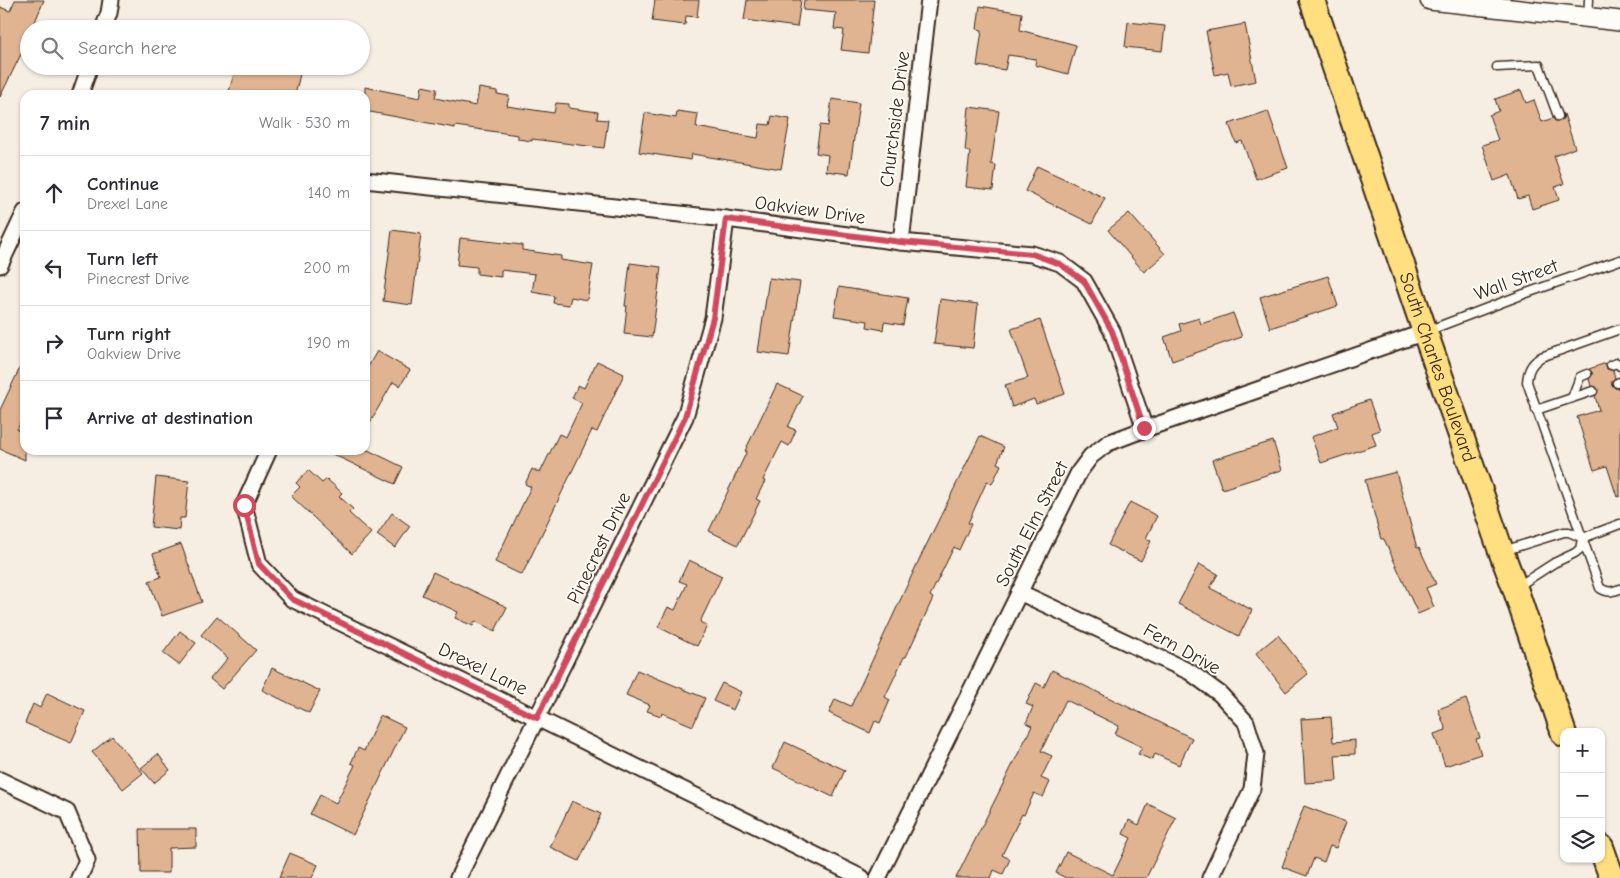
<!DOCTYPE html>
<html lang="en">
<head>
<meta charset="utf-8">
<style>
	body { margin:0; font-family:"Comic Neue",sans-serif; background:#f2f2f3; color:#2b2b33 }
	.controls { position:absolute; right:15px; bottom:15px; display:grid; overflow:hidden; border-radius:10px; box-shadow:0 1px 4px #0004 }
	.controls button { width:45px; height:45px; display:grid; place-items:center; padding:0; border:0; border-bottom:1px solid #e1e1e2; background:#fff; color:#2b2b33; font:25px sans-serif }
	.stop { position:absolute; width:15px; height:15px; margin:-11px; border:4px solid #d1495b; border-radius:50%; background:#fff }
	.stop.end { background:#d1495b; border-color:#fff; box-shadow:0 1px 5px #0008 }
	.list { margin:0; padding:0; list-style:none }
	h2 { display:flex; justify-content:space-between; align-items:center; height:65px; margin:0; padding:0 20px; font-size:21px }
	h2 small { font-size:16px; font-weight:400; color:#7c7c81 }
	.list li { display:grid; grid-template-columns:32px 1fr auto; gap:15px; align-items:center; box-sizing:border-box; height:75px; padding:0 20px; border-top:1px solid #e1e1e2 }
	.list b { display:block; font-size:19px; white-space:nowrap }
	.list p { margin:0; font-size:16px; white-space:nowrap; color:#7c7c81 }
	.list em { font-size:16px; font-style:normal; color:#7c7c81 }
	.icon { flex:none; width:28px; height:28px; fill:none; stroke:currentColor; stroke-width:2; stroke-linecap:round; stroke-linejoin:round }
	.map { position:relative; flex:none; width:1620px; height:878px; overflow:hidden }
	.search { position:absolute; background:#fff; box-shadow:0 1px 4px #0004; left:20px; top:20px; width:350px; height:55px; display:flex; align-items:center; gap:12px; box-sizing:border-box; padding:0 18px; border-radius:28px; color:#7c7c81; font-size:19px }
	.panel { position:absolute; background:#fff; box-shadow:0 1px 4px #0004; left:20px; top:90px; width:350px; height:365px; border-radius:15px }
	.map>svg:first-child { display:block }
	.building { fill:#e0b491; stroke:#3b2a1e }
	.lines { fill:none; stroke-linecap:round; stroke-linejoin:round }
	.service-casing { stroke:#3b2a1e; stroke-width:11 }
	.minor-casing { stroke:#3b2a1e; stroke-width:19 }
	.tertiary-casing { stroke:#3b2a1e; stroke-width:22 }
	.primary-casing { stroke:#3b2a1e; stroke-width:28 }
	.service { stroke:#fdfcf7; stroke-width:8 }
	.minor { stroke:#fdfcf7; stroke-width:15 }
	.tertiary { stroke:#fdfcf7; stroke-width:19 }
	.primary { stroke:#ffdf80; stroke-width:24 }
	.route { stroke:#d1495b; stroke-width:6 }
	.labels { text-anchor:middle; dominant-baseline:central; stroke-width:4; stroke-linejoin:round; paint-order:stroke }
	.street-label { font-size:19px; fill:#3b2a1e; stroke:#fdfcf7 }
</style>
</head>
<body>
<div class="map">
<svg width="1620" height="878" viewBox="0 0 1620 878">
	<rect width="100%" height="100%" fill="#f7eee3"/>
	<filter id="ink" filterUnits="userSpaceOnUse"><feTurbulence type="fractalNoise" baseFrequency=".02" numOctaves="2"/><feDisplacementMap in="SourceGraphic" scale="10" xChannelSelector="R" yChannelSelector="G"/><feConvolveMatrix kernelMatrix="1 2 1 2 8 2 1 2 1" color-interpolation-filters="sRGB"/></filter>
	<g filter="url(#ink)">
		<g class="building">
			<polygon points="15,0 44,0 32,29 29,29 29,37 27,42 0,97 0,7 10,11"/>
			<polygon points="655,0 699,0 697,17 686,16 685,25 652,21"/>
			<polygon points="747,0 801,0 797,27 744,20"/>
			<polygon points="804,0 874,0 868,53 841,50 844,30 834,29 836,13 803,10"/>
			<polygon points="980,6 1022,13 1020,30 1076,45 1068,74 1035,65 1036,59 1008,55 1005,70 977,66 982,30 977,29"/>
			<polygon points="1128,22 1165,26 1162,51 1125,47"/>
			<polygon points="1245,24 1256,81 1231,86 1228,72 1215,75 1206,31"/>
			<polygon points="236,66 267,66 283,71 284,66 302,66 295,95 228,95"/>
			<polygon points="422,86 437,89 435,98 476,106 479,88 497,91 497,94 509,96 507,106 554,113 556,103 569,104 569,108 598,112 597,119 608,120 604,148 532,139 532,141 518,139 518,135 455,126 455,128 365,111 365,87 420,98"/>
			<polygon points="1521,90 1526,103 1534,100 1542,122 1553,118 1555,121 1559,121 1563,119 1564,114 1575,148 1554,156 1564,184 1555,187 1559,200 1532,209 1528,196 1518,199 1510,175 1494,181 1482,145 1498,140 1489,115 1499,111 1495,99"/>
			<polygon points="832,99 859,103 849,174 826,171 828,155 816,153 820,125 828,126"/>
			<polygon points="969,107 999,111 991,164 996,165 993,190 966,187 970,152 965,151"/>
			<polygon points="677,111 698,114 696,127 758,138 760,124 770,125 772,116 790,119 781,169 692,154 691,160 639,152 645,113 676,118"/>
			<polygon points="1268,111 1288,168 1256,179 1242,141 1236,143 1229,124"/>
			<polygon points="1037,166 1105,198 1092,224 1025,191"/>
			<polygon points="1129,213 1165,254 1144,272 1108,230"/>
			<polygon points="392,230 421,234 412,305 383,301"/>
			<polygon points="460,238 522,245 522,250 561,256 561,260 593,265 587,300 571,297 569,305 553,303 554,296 532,292 535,274 501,270 501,277 477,274 477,267 457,265"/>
			<polygon points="630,263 661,267 652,337 624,334 627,306 625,306"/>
			<polygon points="1328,276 1338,306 1270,328 1260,297"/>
			<polygon points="769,278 800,282 789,356 758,352"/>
			<polygon points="839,287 908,298 903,325 884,322 883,330 867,327 868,321 834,316"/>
			<polygon points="940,299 978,304 973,348 934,344"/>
			<polygon points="1233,313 1242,337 1172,361 1164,337 1181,331 1179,324 1199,318 1201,324"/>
			<polygon points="1040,320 1065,394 1036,404 1034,399 1012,407 1005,385 1028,378 1011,329"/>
			<polygon points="377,351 410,370 400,386 393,382 365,431 365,372"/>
			<polygon points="25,357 25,412 17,430 25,433 25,460 0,449 0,410"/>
			<polygon points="597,361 624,374 597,432 592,430 522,575 495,562 531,487 525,484 532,469 540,473 559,434 566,437 582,403 572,398 578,385 584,388"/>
			<polygon points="1606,363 1607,369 1613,370 1615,378 1612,381 1612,385 1615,388 1619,388 1620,392 1620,496 1617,497 1607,466 1594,470 1577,417 1599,410 1595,396 1597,394 1598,390 1596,387 1591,386 1589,379 1593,374 1589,369"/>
			<polygon points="777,384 803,396 788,427 796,430 789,446 782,442 763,480 765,481 756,499 760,501 738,545 709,531 747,451 745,451"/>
			<polygon points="1369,400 1380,430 1372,433 1376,445 1321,463 1311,437 1338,427 1333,413"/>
			<polygon points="980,436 1004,447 997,463 1001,465 992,484 987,481 968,523 971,524 959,550 954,547 930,596 933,598 906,657 904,657 885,697 890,700 880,723 875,721 870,733 829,713 835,699 851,706 917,564"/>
			<polygon points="1273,441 1282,470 1222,489 1212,460"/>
			<polygon points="324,450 368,450 403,467 395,484"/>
			<polygon points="308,470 322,483 327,479 342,493 339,496 353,509 349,513 371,533 352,554 291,496 300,487 296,483"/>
			<polygon points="1396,472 1417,548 1419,547 1436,584 1426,588 1434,607 1418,614 1384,539 1381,539 1365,480"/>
			<polygon points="156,477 189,481 185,518 180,518 179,530 151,527"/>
			<polygon points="1130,502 1157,516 1146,538 1151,541 1141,561 1108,545"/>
			<polygon points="392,513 410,526 395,548 377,535"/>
			<polygon points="181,544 202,602 162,616 149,581 161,577 153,554"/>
			<polygon points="689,560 722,576 700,622 707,626 697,646 658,627 668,607 675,610 687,584 679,581"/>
			<polygon points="1199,564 1218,574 1210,588 1252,610 1239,636 1178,604"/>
			<polygon points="433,572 507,607 495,631 475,621 473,626 455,618 458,612 422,595"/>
			<polygon points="217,616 256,650 222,689 210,679 228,658 201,635"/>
			<polygon points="180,631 196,643 179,665 163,653"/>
			<polygon points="1278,635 1308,674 1286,692 1256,653"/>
			<polygon points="272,668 320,691 309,713 262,690"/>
			<polygon points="637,670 705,698 693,726 662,713 661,716 647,711 650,705 626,695"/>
			<polygon points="1052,670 1192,738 1179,765 1155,754 1152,760 1138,754 1142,747 1115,734 1119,726 1066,700 1041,751 1052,756 1041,778 1050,782 1043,797 1034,793 1024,815 1022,814 1002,855 1010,859 1003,874 994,870 991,878 956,878 1032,726 1026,723 1033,707 1026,704 1036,683 1044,687"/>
			<polygon points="722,683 741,692 733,710 713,701"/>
			<polygon points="47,693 85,711 71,743 25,723 33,704 40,708"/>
			<polygon points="1466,699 1480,738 1476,739 1481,754 1445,766 1434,734 1446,730 1438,709"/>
			<polygon points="380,715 405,727 353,835 310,814 320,795 336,803 355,765 351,763 358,748 364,751"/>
			<polygon points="1331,717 1333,742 1355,740 1355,754 1335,755 1337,781 1305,783 1301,719"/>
			<polygon points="112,736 143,773 123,789 92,752"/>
			<polygon points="785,742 845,770 833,797 773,768"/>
			<polygon points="158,754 170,770 154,783 141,768"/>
			<polygon points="572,801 601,814 579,861 550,847"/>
			<polygon points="1148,804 1176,818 1146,878 1066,878 1056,873 1066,852 1113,875 1131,838 1123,834 1129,820 1139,825"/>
			<polygon points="1304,806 1346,822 1336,848 1330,846 1324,862 1314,858 1307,876 1282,867"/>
			<polygon points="140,829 196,829 196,847 169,848 169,873 141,873"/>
			<polygon points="290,853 318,865 312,878 279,878"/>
		</g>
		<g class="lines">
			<g class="service-casing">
				<g id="service">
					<polyline points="1588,17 1589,0"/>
					<polyline points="1497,67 1539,65 1558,116"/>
					<path d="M1620,329l-79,28c-10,7 -13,13 -14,25l73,206c8,5 11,4 20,1"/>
					<polyline points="1427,331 1524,294 1620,260"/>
					<polyline points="1611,365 1617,363 1620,366"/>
					<polyline points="1617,383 1620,382"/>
					<polyline points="1572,398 1580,377 1587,374"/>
					<polyline points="1536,410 1593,391"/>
					<polyline points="1503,551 1564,532 1569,532 1583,538 1620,524"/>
					<polyline points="1517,587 1554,563 1575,553 1580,549 1582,539"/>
				</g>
			</g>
			<g class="minor-casing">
				<g id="minor">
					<polyline points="103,29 109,13 111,0"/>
					<polyline points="80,95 90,66"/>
					<polyline points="365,180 726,219 901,242 1032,254 1060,263 1084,281 1112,331 1145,429"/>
					<polyline points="901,242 929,0"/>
					<polyline points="0,265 25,212"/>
					<polyline points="269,450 244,505 259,564 292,599 537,718 862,878"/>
					<polyline points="1019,592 1190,672 1220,694 1246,722 1256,754 1252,789 1210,878"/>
					<polyline points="0,780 67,812 87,860 79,878"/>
					<polyline points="458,878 685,417 713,318 726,219"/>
					<polyline points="878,878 1079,472 1091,456 1108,443 1145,429 1425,332"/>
				</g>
			</g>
			<g class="tertiary-casing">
				<polyline id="tertiary" points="1430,0 1620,21"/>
			</g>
			<g class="primary-casing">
				<g id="primary">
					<path id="s1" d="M1312,0l113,332 76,219 14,37 49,146"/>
					<polyline points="1601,847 1612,878"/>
				</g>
			</g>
			<use href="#service" class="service"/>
			<use href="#minor" class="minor"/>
			<use href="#tertiary" class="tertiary"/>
			<use href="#primary" class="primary"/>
		</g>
	</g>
	<g class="lines" filter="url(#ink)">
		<polyline class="route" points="244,505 259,564 292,599 537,718 685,417 713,318 726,219 901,242 1032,254 1060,264 1084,281 1112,331 1144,428"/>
	</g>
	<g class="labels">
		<g class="street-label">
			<text transform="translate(895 119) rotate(-83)">Churchside Drive</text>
			<text transform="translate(810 210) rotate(8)">Oakview Drive</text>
			<text transform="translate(1516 280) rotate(-20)">Wall Street</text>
			<text stroke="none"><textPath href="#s1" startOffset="388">South Charles Boulevard</textPath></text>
			<text transform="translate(1032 524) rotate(-63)">South Elm Street</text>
			<text transform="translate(599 548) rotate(-64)">Pinecrest Drive</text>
			<text transform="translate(1182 649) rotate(29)">Fern Drive</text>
			<text transform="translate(483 669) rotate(26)">Drexel Lane</text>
		</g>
	</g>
</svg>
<div class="controls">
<button>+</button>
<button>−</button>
<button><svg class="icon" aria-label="layers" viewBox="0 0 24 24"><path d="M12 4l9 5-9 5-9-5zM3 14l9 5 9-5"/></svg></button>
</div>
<div class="stop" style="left:244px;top:505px"></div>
<div class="stop end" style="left:1144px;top:428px"></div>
<div class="search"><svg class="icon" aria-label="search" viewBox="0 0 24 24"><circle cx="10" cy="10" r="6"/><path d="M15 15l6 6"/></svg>Search here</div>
<section class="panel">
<h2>7 min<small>Walk · 530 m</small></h2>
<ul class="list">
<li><svg class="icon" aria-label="ahead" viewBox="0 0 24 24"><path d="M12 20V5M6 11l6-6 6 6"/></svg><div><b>Continue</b><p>Drexel Lane</p></div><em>140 m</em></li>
<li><svg class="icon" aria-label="left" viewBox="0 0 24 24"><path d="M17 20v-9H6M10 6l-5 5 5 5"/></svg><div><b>Turn left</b><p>Pinecrest Drive</p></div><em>200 m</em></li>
<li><svg class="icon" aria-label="right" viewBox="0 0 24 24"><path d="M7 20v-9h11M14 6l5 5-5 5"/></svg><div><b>Turn right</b><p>Oakview Drive</p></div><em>190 m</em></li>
<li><svg class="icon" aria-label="arrive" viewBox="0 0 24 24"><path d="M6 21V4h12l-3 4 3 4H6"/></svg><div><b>Arrive at destination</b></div></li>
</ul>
</section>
</div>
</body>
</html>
